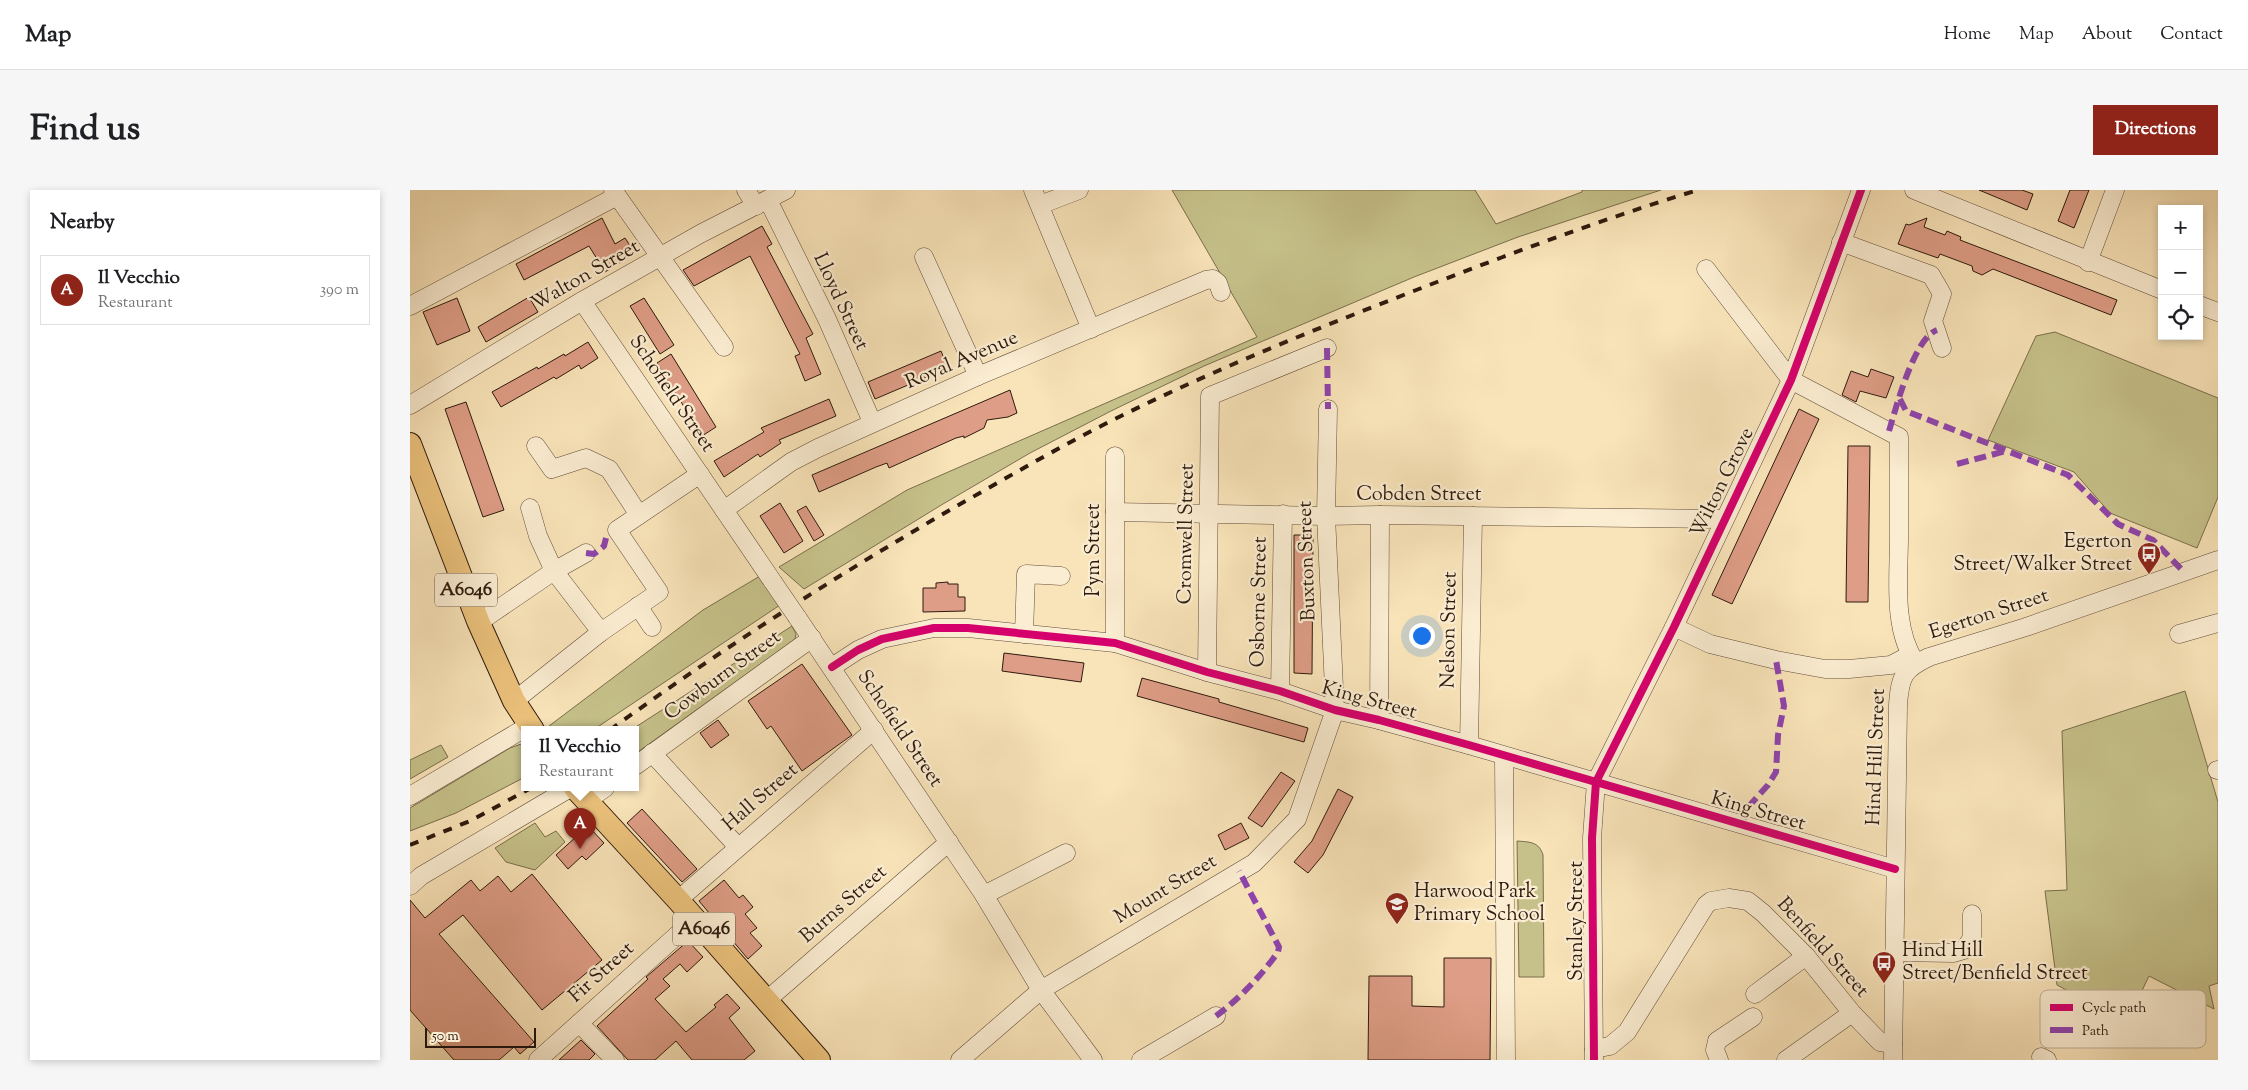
<!DOCTYPE html>
<html lang="en">
<head>
<meta charset="utf-8">
<style>
	body { margin:0; font-family:"Sorts Mill Goudy",serif; background:#f6f6f6; color:#202124 }
	.controls { position:absolute; right:15px; top:15px; display:grid; overflow:hidden; border-radius:0px; box-shadow:0 2px 8px #0003 }
	.controls button { width:45px; height:45px; display:grid; place-items:center; padding:0; border:0; border-bottom:1px solid #e0e0e0; background:#fff; color:#202124; font:25px sans-serif }
	.scale { position:absolute; left:15px; bottom:12px; width:111px; box-sizing:border-box; padding-left:5px; border:2px solid #2e1a0e; border-top:0; font-size:14px; line-height:18px; white-space:nowrap; color:#2e1a0e; -webkit-text-stroke:4px #fbedd2; paint-order:stroke }
	.you { position:absolute; left:1011px; top:445px; width:18px; height:18px; margin:-12px; border:4px solid #fff; border-radius:50%; background:#1a73e8; box-shadow:0 0 0 8px #1a73e833 }
	.badge { display:grid; place-items:center; width:32px; height:32px; border-radius:50%; background:#8f2418; color:#fff; font-size:16px; font-weight:700 }
	.pin { position:absolute; translate:-50% -41px; filter:drop-shadow(0 1px 2px #0008) }
	.pin::after { content:''; position:absolute; top:26px; width:18px; height:15px; background:inherit; clip-path:polygon(0 0,100% 0,50% 100%) }
	.popup { position:absolute; left:111px; top:536px; width:118px; height:65px; box-sizing:border-box; display:grid; place-content:center; border-radius:0px; background:#fff; filter:drop-shadow(0 1px 4px #0005); font-size:16px; white-space:nowrap; color:#757577 }
	.popup b { font-size:19px; color:#202124 }
	.popup::after { content:''; position:absolute; left:50%; top:100%; margin-left:-10px; border:10px solid transparent; border-top-color:#fff }
	.list { margin:0; padding:0; list-style:none }
	h2 { display:flex; justify-content:space-between; align-items:center; height:65px; margin:0; padding:0 20px; font-size:21px }
	h2 small { font-size:16px; font-weight:400; color:#757577 }
	.list li { display:grid; grid-template-columns:32px 1fr auto; gap:15px; align-items:center; box-sizing:border-box; height:70px; margin:0 10px 10px; padding:0 10px; border:1px solid #e0e0e0; border-radius:0px }
	.list b { display:block; font-size:19px; white-space:nowrap }
	.list p { margin:0; font-size:16px; white-space:nowrap; color:#757577 }
	.list em { font-size:16px; font-style:normal; color:#757577 }
	.icon { flex:none; width:28px; height:28px; fill:none; stroke:currentColor; stroke-width:2; stroke-linecap:round; stroke-linejoin:round }
	.map { position:relative; flex:none; width:1808px; height:870px; overflow:hidden; border-radius:0px }
	header { display:flex; align-items:center; gap:30px; box-sizing:border-box; height:70px; padding:0 25px; background:#fff; border-bottom:1px solid #e0e0e0 }
	header strong { font-size:24px }
	nav { display:flex; gap:28px; margin-inline-start:auto; font-size:18px }
	.intro { display:flex; align-items:center; justify-content:space-between; box-sizing:border-box; height:120px; padding:0 30px }
	h1 { margin:0; font-size:35px }
	.button { padding:12px 22px; border-radius:0px; background:#8f2418; color:#fff; font-size:18px; font-weight:700 }
	main { display:flex; gap:30px; padding:0 30px }
	aside { flex:1; background:#fff; border-radius:0px; box-shadow:0 2px 8px #0003 }
	.map>svg:first-child { display:block }
	.green { fill:#c6c18a; stroke:#7a6e4c }
	.building { fill:#de9d86; stroke:#2e1a0e }
	.lines { fill:none; stroke-linecap:round; stroke-linejoin:round }
	.minor-casing { stroke:#614c39; stroke-width:19 }
	.major-casing { stroke:#2e1a0e; stroke-width:24 }
	.minor { stroke:#fbedd2; stroke-width:18 }
	.major { stroke:#ecc27c; stroke-width:22 }
	.rail { stroke:#2e1a0e; stroke-width:4; stroke-dasharray:9 9; stroke-linecap:butt }
	.minor-bridge-casing { stroke:#614c39; stroke-width:19; stroke-linecap:butt }
	.minor-bridge { stroke:#fbedd2; stroke-width:18 }
	.quiet { stroke:#8e44ad; stroke-width:6; stroke-dasharray:12 6; stroke-linecap:butt }
	.cycleway-casing { stroke:#fbedd2; stroke-width:11 }
	.cycleway { stroke:#d6006c; stroke-width:8 }
	.labels { text-anchor:middle; dominant-baseline:central; stroke-width:4.5; stroke-linejoin:round; paint-order:stroke }
	.shield { fill:#fbedd2; stroke:#6c5949; stroke-width:1 }
	.shield-label { font-size:19px; font-weight:bold; fill:#2e1a0e }
	.street-label { font-size:20px; fill:#2e1a0e; stroke:#fbedd2 }
	.poi-label { font-size:20px; fill:#2e1a0e; stroke:#fbedd2; text-anchor:start }
	.key { fill:#fbedd2; stroke:#beae97; stroke-width:1 }
	.key-label { font-size:14px; fill:#2e1a0e }
</style>
</head>
<body>
<header>
<strong>Map</strong>
<nav><a>Home</a><a>Map</a><a>About</a><a>Contact</a></nav>
</header>
<div class="intro"><h1>Find us</h1><a class="button">Directions</a></div>
<main>
<aside>
<h2>Nearby<small></small></h2>
<ul class="list">
<li><span class="badge">A</span><div><b>Il Vecchio</b><p>Restaurant</p></div><em>390 m</em></li>
</ul>
</aside>
<div class="map">
<svg width="1808" height="870" viewBox="0 0 1808 870">
	<rect width="100%" height="100%" fill="#f9e4b9"/>
	<filter id="stains"><feTurbulence type="fractalNoise" baseFrequency=".004" numOctaves="4"/><feColorMatrix values="0 0 0 0 .2 0 0 0 0 .09 0 0 0 0 .02 0 0 0 .5 -.17"/></filter>
	<radialGradient id="worn" r=".72"><stop offset=".6" stop-color="#630" stop-opacity="0"/><stop offset="1" stop-color="#630" stop-opacity=".3"/></radialGradient>
	<g class="green">
		<polygon points="762,0 1065,0 1086,34 1172,2 1172,0 1251,0 1108,47 1004,87 794,176 701,221 620,263 533,314 394,399 369,377 497,300 847,147"/>
		<polygon points="1645,142 1808,208 1808,307 1787,358 1700,323 1664,282 1578,250 1626,146"/>
		<polygon points="350,386 370,415 183,540 141,540 139,536 293,420"/>
		<polygon points="382,436 386,444 385,449 225,564 225,540 221,540"/>
		<polygon points="1775,501 1808,612 1808,793 1799,796 1804,819 1739,786 1717,832 1647,795 1635,701 1657,700 1652,541"/>
		<polygon points="111,554 115,554 115,587 46,623 0,641 0,618 100,558"/>
		<polygon points="31,555 38,567 0,589 0,570"/>
		<polygon points="125,633 135,647 146,641 155,652 125,680 96,672 85,658"/>
		<path d="M1107,651c11,1 22,0 26,14l1,122h-25z"/>
	</g>
	<g class="building">
		<polygon points="1569,0 1612,0 1623,4 1617,20"/>
		<polygon points="1660,0 1679,0 1664,38 1648,31"/>
		<polygon points="192,28 205,54 215,48 225,63 195,82 179,56 114,90 106,74"/>
		<polygon points="1517,28 1514,37 1535,45 1537,41 1551,47 1550,50 1707,110 1701,125 1583,79 1572,85 1563,81 1562,76 1530,64 1528,68 1488,54 1496,34 1499,35"/>
		<polygon points="352,36 362,54 357,57 403,144 396,148 411,184 395,191 385,166 390,164 340,66 284,96 273,80"/>
		<polygon points="119,107 128,122 76,152 68,137"/>
		<polygon points="47,108 60,141 27,155 13,122"/>
		<polygon points="234,108 264,155 250,164 220,116"/>
		<polygon points="178,152 188,168 171,179 169,175 146,189 144,187 91,217 82,202 127,177 128,179 154,164 155,166"/>
		<polygon points="531,161 538,178 465,209 458,192"/>
		<polygon points="261,164 306,237 292,246 247,173"/>
		<polygon points="1461,179 1484,187 1476,208 1450,201 1446,212 1432,205 1441,181 1458,187"/>
		<polygon points="600,200 607,223 598,227 577,230 574,238 554,248 554,246 546,248 479,278 477,273 466,277 409,302 402,285"/>
		<polygon points="419,209 426,226 369,250 371,253 350,267 348,264 314,287 304,271 354,242 351,238"/>
		<polygon points="56,212 94,320 73,327 35,219"/>
		<polygon points="1389,219 1409,229 1322,414 1302,405"/>
		<polygon points="1438,256 1460,256 1458,412 1436,412"/>
		<polygon points="370,313 393,351 374,363 350,326"/>
		<polygon points="396,316 414,345 404,351 387,321"/>
		<polygon points="884,345 903,345 902,484 884,483"/>
		<polygon points="538,392 538,394 548,394 548,407 555,407 555,421 513,422 513,398 526,398 526,393"/>
		<polygon points="594,463 674,473 671,492 592,481"/>
		<polygon points="392,474 442,545 392,581 361,536 357,539 338,511"/>
		<polygon points="732,488 809,509 809,512 898,538 894,552 727,506"/>
		<polygon points="308,530 319,545 301,558 290,543"/>
		<polygon points="871,582 885,591 852,637 838,628"/>
		<polygon points="928,599 943,607 913,665 898,683 884,672 902,651"/>
		<polygon points="232,619 287,679 272,692 217,633"/>
		<polygon points="831,633 839,648 815,660 808,645"/>
		<polygon points="178,636 194,653 176,670 172,666 158,679 146,665"/>
		<polygon points="122,684 192,770 132,820 53,725 29,744 124,852 110,864 104,857 89,870 44,870 0,820 0,710 15,728 61,690 70,701 88,686 101,702"/>
		<polygon points="314,690 329,708 333,705 343,717 335,724 347,738 340,743 352,756 338,769 289,711"/>
		<polygon points="278,751 293,767 277,782 270,774 253,789 260,796 245,809 276,842 306,817 304,815 317,804 330,818 319,828 345,861 334,870 282,870 266,851 245,870 218,870 187,836 238,789 236,787"/>
		<polygon points="1034,768 1081,768 1080,870 958,870 959,786 1002,786 1002,816 1034,817"/>
		<polygon points="171,850 185,864 179,870 149,870"/>
	</g>
	<g class="lines">
		<g class="minor-casing">
			<g id="minor">
				<polyline points="203,0 314,157"/>
				<polyline points="336,0 346,16"/>
				<polyline points="623,0 681,139"/>
				<polyline points="1504,0 1752,100"/>
				<polyline points="358,10 417,129 462,232"/>
				<polyline points="630,15 669,0"/>
				<polyline points="1431,52 1521,85 1532,104 1523,131 1532,158"/>
				<polyline points="514,67 568,186"/>
				<polyline points="1678,72 1705,0"/>
				<path d="M1296,79l85,111 108,57c0,33 0,67 0,100 0,40 -7,92 17,126"/>
				<polyline points="172,111 363,392"/>
				<polyline points="1789,115 1808,122"/>
				<polyline points="0,116 207,6"/>
				<polyline points="0,215 172,111 290,44 376,0"/>
				<polyline points="126,256 142,279 176,268 199,279 229,325"/>
				<polyline points="705,266 705,453"/>
				<polyline points="120,318 128,346 144,381 191,442"/>
				<polyline points="314,320 381,272 408,258 568,186 796,90 803,89 808,93 811,102"/>
				<polyline points="705,322 916,326 970,325 1313,329"/>
				<polyline points="228,416 242,437"/>
				<polyline points="387,427 574,705 631,800 683,870"/>
				<polyline points="68,431 75,428 144,381 176,363"/>
				<polyline points="1264,437 1300,454 1366,470 1415,479 1439,479 1481,475 1500,465"/>
				<polyline points="614,444 616,384 651,386"/>
				<polyline points="1769,444 1808,433"/>
				<polyline points="422,477 448,460 472,449 524,438 558,438 705,453 797,482 870,501 925,520 969,530 1059,555 1485,679"/>
				<polyline points="797,482 800,206 917,158"/>
				<polyline points="870,501 873,324"/>
				<polyline points="104,511 191,442 249,402 207,340 290,284"/>
				<polyline points="969,530 970,325"/>
				<polyline points="1059,555 1063,326"/>
				<polyline points="242,563 328,657"/>
				<polyline points="1094,566 1096,870"/>
				<polyline points="225,576 402,448"/>
				<polyline points="1807,580 1808,580"/>
				<polyline points="0,606 120,535"/>
				<polyline points="176,611 195,598"/>
				<polyline points="0,696 11,686 160,598"/>
				<polyline points="574,705 656,663"/>
				<polyline points="268,710 464,540"/>
				<polyline points="1484,762 1544,763 1554,760 1562,748 1562,724"/>
				<polyline points="1345,804 1396,766"/>
				<polyline points="357,810 539,652"/>
				<polyline points="169,833 205,870"/>
				<polyline points="1184,859 1200,856 1217,842 1296,715 1301,711 1319,708 1338,711 1353,723 1396,766 1442,823 1470,852 1483,854"/>
				<polyline points="1631,867 1637,870"/>
				<polyline points="128,870 285,729"/>
				<polyline points="550,870 631,800 844,673 887,629 925,520 916,326 918,219"/>
				<polyline points="731,870 806,826"/>
				<polyline points="1184,870 1182,648 1186,592 1264,437 1381,190 1451,0"/>
				<polyline points="1309,870 1305,860 1307,851 1343,827"/>
				<polyline points="1376,870 1442,823"/>
				<path d="M1483,870l5,-355c2,-28 5,-36 31,-48l97,-30 192,-67"/>
			</g>
		</g>
		<g class="major-casing">
			<g id="major">
				<polyline points="0,254 68,431 104,511 123,540"/>
				<polyline points="165,598 268,710 409,870"/>
			</g>
		</g>
		<use href="#minor" class="minor"/>
		<use href="#major" class="major"/>
		<g class="rail">
			<path d="M200,540c110,-80 226,-154 345,-223 55,-31 109,-63 166,-91 103,-51 210,-93 316,-134 86,-33 172,-65 261,-92"/>
			<polyline points="0,655 60,631 121,598"/>
		</g>
		<g class="minor-bridge-casing">
			<polyline id="minor-bridge" points="363,392 387,427"/>
		</g>
		<use href="#minor-bridge" class="minor-bridge"/>
		<g class="quiet">
			<polyline points="917,158 918,219"/>
			<polyline points="1490,209 1496,221 1658,285 1708,334 1743,350 1774,382"/>
			<path d="M1479,241c7,-23 25,-93 48,-101"/>
			<polyline points="1547,274 1596,261"/>
			<polyline points="176,363 184,364 194,356 196,348"/>
			<polyline points="1332,634 1340,615 1358,595 1366,582 1368,545 1374,516 1366,470"/>
			<path d="M806,826c24,-18 45,-40 62,-64l1,-5 -40,-76"/>
		</g>
		<g class="cycleway-casing">
			<g id="cycleway">
				<polyline points="422,477 448,460 472,449 524,438 558,438 705,453 797,482 870,501 925,520 969,530 1059,555 1485,679"/>
				<polyline points="1184,870 1182,648 1186,592 1264,437 1381,190 1451,0"/>
			</g>
		</g>
		<use href="#cycleway" class="cycleway"/>
	</g>
	<defs>
		<g id="bus-pin" transform="scale(1.25)"><path d="M0 17L-7.5 6A9.5 9.5 0 1 1 7.5 6Z" fill="#8f2418" stroke="#fbedd2"/><path d="M-5-6H5V4H4V6H2V4H-2V6H-4V4H-5ZM-3.5-4V0h7V-4ZM-3.5 1.2v1.5H-2V1.2ZM2 1.2v1.5H3.5V1.2Z" fill="#fff"/></g>
		<g id="school-pin" transform="scale(1.25)"><path d="M0 17L-7.5 6A9.5 9.5 0 1 1 7.5 6Z" fill="#8f2418" stroke="#fbedd2"/><path d="M0-5L7-2L0 1L-7-2ZM-4 1L0 2.5L4 1V4Q0 6-4 4Z" fill="#fff"/></g>
	</defs>
	<g fill-rule="evenodd">
		<use href="#bus-pin" x="1739" y="364"/>
		<use href="#school-pin" x="987" y="714"/>
		<use href="#bus-pin" x="1474" y="773"/>
	</g>
	<g class="labels">
		<g class="shield">
			<rect x="25" y="383.5" width="62" height="33" rx="4"/>
			<rect x="263" y="722.5" width="62" height="33" rx="4"/>
		</g>
		<g class="shield-label">
			<text x="56" y="400">A6046</text>
			<text x="294" y="739">A6046</text>
		</g>
		<g class="street-label">
			<text transform="translate(176 86) rotate(-30)">Walton Street</text>
			<text transform="translate(430 112) rotate(65)">Lloyd Street</text>
			<text transform="translate(552 171) rotate(-23)">Royal Avenue</text>
			<text transform="translate(261 204) rotate(56)">Schofield Street</text>
			<text transform="translate(1313 293) rotate(-64)">Wilton Grove</text>
			<text x="1009" y="305">Cobden Street</text>
			<text transform="translate(777 344) rotate(-89)">Cromwell Street</text>
			<text transform="translate(684 360) rotate(-90)">Pym Street</text>
			<text transform="translate(898 371) rotate(-92)">Buxton Street</text>
			<text transform="translate(850 412) rotate(-89)">Osborne Street</text>
			<text transform="translate(1579 425) rotate(-18)">Egerton Street</text>
			<text transform="translate(1040 440) rotate(-89)">Nelson Street</text>
			<text transform="translate(313 486) rotate(-36)">Cowburn Street</text>
			<text transform="translate(959 511) rotate(15)">King Street</text>
			<text transform="translate(489 539) rotate(56)">Schofield Street</text>
			<text transform="translate(1467 567) rotate(-88)">Hind Hill Street</text>
			<text transform="translate(351 608) rotate(-41)">Hall Street</text>
			<text transform="translate(1348 622) rotate(16)">King Street</text>
			<text transform="translate(756 700) rotate(-31)">Mount Street</text>
			<text transform="translate(434 715) rotate(-41)">Burns Street</text>
			<text transform="translate(1167 731) rotate(-90)">Stanley Street</text>
			<text transform="translate(1412 758) rotate(48)">Benfield Street</text>
			<text transform="translate(192 783) rotate(-42)">Fir Street</text>
		</g>
		<g class="poi-label">
			<text x="1722" y="352" text-anchor="end">Egerton<tspan x="1722" dy="23">Street/Walker Street</tspan></text>
			<text x="1004" y="702">Harwood Park<tspan x="1004" dy="23">Primary School</tspan></text>
			<text x="1492" y="761">Hind Hill<tspan x="1492" dy="23">Street/Benfield Street</tspan></text>
		</g>
	</g>
	<rect x="1630" y="800" width="166" height="58" rx="8" class="key"/>
	<rect x="1640" y="814" width="23" height="7" fill="#d6006c"/>
	<rect x="1640" y="837" width="23" height="6" fill="#8e44ad"/>
	<g class="key-label">
		<text x="1672" y="822">Cycle path</text>
		<text x="1672" y="845">Path</text>
	</g>
	<rect width="100%" height="100%" filter="url(#stains)"/>
	<rect width="100%" height="100%" fill="url(#worn)"/>
</svg>
<div class="controls">
<button>+</button>
<button>−</button>
<button><svg class="icon" aria-label="locate" viewBox="0 0 24 24"><circle cx="12" cy="12" r="6"/><path d="M12 2v4M12 18v4M2 12h4M18 12h4"/></svg></button>
</div>
<div class="scale">50 m</div>
<div class="you"></div>
<div class="pin badge" style="left:170px;top:659px">A</div>
<div class="popup"><b>Il Vecchio</b>Restaurant</div>
</div>
</main>
</body>
</html>
